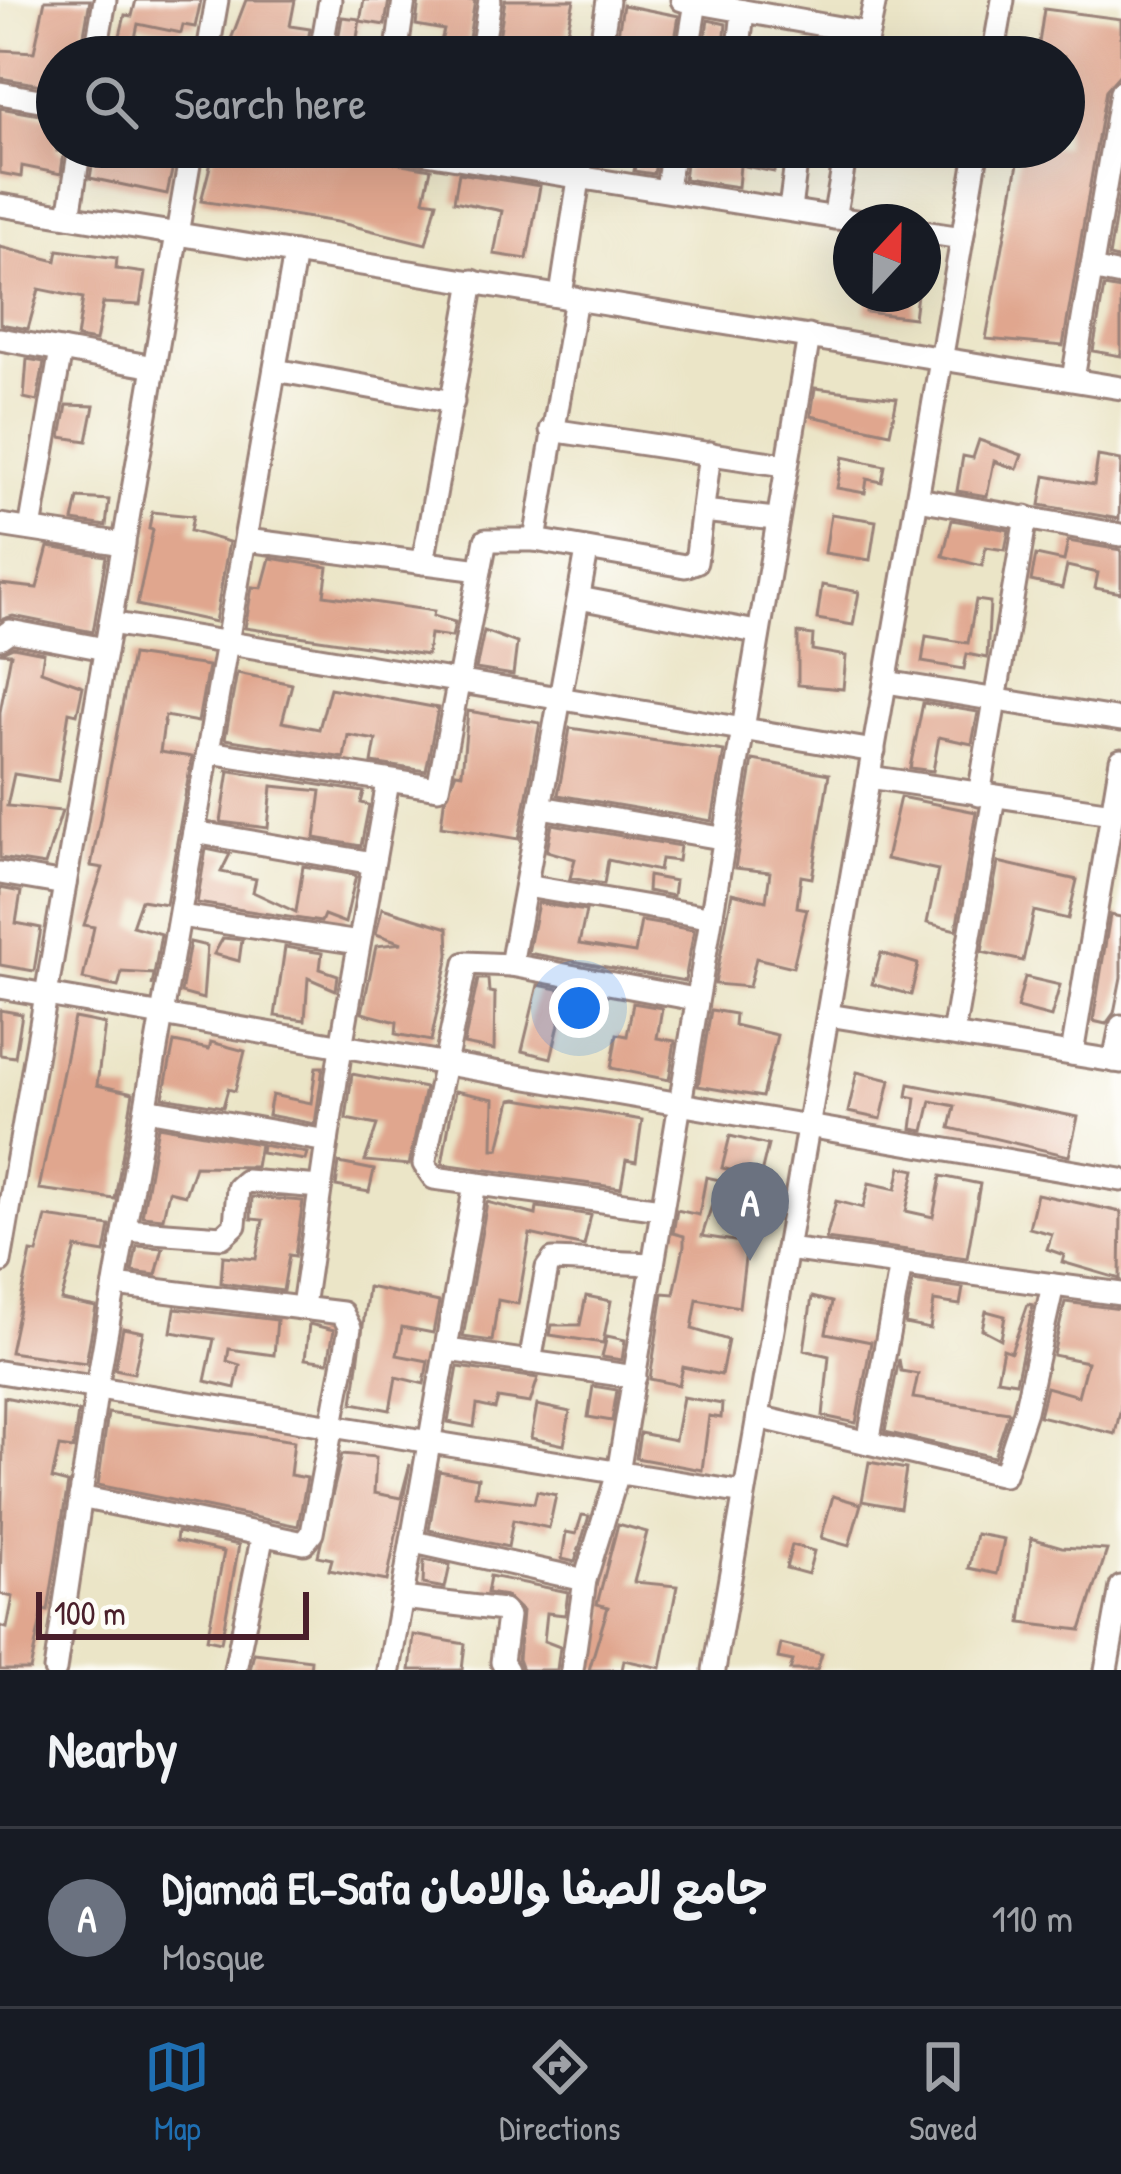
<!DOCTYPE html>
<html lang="en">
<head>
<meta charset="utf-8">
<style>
	body { margin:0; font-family:"Patrick Hand","Playpen Sans Arabic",sans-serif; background:#242831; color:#f1f3f6 }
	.compass { position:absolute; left:833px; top:204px; width:108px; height:108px; border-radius:50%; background:#171b24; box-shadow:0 12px 48px #0002; rotate:22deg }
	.scale { position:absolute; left:36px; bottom:30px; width:273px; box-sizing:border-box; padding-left:12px; border:6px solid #4a1f2b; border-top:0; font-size:33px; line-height:42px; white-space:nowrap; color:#4a1f2b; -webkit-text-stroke:9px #fdfcf7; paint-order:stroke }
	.you { position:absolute; left:579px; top:1008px; width:42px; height:42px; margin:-30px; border:9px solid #fff; border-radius:50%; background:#1a73e8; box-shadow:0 0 0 18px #1a73e833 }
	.badge { display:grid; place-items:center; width:78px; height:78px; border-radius:50%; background:#1f6fb2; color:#fff; font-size:39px; font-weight:700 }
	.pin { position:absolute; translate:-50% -99px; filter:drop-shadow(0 3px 6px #0008) }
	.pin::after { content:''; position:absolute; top:63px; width:42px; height:36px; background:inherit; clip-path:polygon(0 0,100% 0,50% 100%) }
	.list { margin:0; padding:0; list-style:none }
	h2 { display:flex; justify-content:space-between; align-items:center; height:156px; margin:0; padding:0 48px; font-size:51px }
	h2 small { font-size:39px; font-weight:400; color:#9ea1a6 }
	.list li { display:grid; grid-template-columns:78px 1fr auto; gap:36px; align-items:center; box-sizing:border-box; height:180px; padding:0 48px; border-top:3px solid #363941 }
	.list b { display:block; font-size:45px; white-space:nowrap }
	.list p { margin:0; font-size:39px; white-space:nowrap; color:#9ea1a6 }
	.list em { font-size:39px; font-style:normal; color:#9ea1a6 }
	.icon { flex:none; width:66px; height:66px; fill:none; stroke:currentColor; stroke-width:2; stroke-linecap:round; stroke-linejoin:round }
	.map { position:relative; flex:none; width:1121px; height:1670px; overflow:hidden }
	.search { position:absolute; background:#171b24; box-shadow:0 12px 48px #0002; left:36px; right:36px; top:36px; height:132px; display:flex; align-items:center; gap:30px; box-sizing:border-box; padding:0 42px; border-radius:66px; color:#9ea1a6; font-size:45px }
	.sheet { height:336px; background:#171b24 }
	nav { display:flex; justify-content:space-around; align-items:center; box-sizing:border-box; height:168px; border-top:3px solid #363941; background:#171b24; font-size:33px; color:#9ea1a6 }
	nav a { display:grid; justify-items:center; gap:6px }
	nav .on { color:#1f6fb2 }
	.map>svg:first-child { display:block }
	.building { fill:#e0a68e }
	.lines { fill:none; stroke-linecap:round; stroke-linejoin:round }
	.minor-casing { stroke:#9a8279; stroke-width:27 }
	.minor { stroke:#fff; stroke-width:21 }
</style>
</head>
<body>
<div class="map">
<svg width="1121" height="1670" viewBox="0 0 1121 1670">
	<rect width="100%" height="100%" fill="#fdfcf7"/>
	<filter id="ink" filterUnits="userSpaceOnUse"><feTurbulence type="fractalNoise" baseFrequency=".00833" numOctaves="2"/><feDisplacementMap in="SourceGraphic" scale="24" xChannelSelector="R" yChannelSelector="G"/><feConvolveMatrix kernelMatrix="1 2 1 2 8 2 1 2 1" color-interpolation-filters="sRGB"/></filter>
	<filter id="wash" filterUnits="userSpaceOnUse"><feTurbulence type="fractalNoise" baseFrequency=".004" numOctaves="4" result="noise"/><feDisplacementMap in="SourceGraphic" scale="48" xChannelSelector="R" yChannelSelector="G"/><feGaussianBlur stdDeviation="2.7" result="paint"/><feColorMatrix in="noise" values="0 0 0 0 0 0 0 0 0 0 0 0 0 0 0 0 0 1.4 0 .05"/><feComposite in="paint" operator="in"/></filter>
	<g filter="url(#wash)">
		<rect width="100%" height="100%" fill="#ebe5c7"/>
		<g id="blocks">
			<g class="building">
				<polygon points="45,0 90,0 80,57 57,57 53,87 0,78 0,50 34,52"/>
				<polygon points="136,0 201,0 195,27 183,25 181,33 138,24 131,57 110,57 113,39 119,40 125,15 132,16"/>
				<polygon points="246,0 295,0 290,26 310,29 305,57 274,57 275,51 230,42"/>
				<polygon points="364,0 389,0 385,25 360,21"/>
				<polygon points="419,0 475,0 466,57 437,57 444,30 416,25"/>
				<polygon points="505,0 574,0 567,33 574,34 570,57 496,57"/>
				<polygon points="623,5 679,16 672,57 614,57"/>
				<polygon points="1044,9 1121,19 1121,73 1106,90 1063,346 986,339 1021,147 1064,147 1064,57 1037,57"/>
				<polygon points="342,17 360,19 354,57 335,57"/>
				<polygon points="708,20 726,24 723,57 702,57"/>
				<polygon points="0,108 57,118 57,151 64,152 61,174 22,166 21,177 0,173"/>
				<polygon points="138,147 177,147 167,194 90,178 95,149 131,156"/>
				<polygon points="215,147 373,147 385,161 431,169 424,200 437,202 426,244 337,222 201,201"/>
				<polygon points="484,147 547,147 545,157"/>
				<polygon points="639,147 658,149 654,174 634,171"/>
				<polygon points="688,147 779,147 774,172 740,165 738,187 684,179"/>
				<polygon points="459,173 540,186 527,259 494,254 502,211 454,201"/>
				<polygon points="1121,183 1121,260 1109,257"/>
				<polygon points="0,247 56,261 58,250 117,258 116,269 145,273 140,305 103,303 96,341 77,338 83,298 39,289 28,329 0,324"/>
				<polygon points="1104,287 1121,290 1121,356 1093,351"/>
				<polygon points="868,294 917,294 914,318 866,312"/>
				<polygon points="27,359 44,362 37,401 24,398"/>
				<polygon points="815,388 897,398 890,433 811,416"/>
				<polygon points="67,405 94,406 87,441 61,437"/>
				<polygon points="979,440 1022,455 1017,469 994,461 987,496 957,491 963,456 973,458"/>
				<polygon points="1098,456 1121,460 1119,519 1040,505 1045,476 1094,485"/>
				<polygon points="843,457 885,466 882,482 867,479 865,493 837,488"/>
				<polygon points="78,498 109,500 106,526 73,521"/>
				<polygon points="152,512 193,516 190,531 229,542 215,622 137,605 153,530 149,529"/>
				<polygon points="831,514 876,521 870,560 825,553"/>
				<polygon points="952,520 1009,530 1005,550 986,547 982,566 943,556"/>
				<polygon points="1068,541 1121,550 1121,593 1095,588 1098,573 1067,566 1062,588 1031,581 1036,555 1064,561"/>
				<polygon points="48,547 106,556 93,632 13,616 0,620 0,584 37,588"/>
				<polygon points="270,558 328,567 324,595 434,611 433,616 455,622 452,637 430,634 427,655 245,628 252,587 262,588"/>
				<polygon points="822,585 859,592 853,625 817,619"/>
				<polygon points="976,600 990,602 987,658 967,654 964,669 922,662 926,636 968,643"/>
				<polygon points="484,631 517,643 513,675 476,669"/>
				<polygon points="798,633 813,635 812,650 846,656 843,689 798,685"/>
				<polygon points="13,647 44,653 41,671 83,686 77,714 69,712 58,781 14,774 7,806 62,811 45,865 0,858 0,712 11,654 0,653"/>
				<polygon points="132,655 208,666 198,722 165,716 160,752 192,757 166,904 141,900 132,926 161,934 152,986 154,974 122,972 118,987 83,979 94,927 84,925 103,868 91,866"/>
				<polygon points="237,673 292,684 282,722 319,729 330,688 438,708 426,771 372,763 376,740 348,735 344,758 225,739"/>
				<polygon points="923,703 978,712 972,744 939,737 933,771 910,768"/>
				<polygon points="468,711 540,723 519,839 441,826 444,802 456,772 462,773"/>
				<polygon points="570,728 724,751 712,821 558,795"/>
				<polygon points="753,760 829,774 812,878 801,876 797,907 807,909 793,967 756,958 749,987 715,984 732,893 766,901 770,872 735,868"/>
				<polygon points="225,770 364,792 361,803 369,805 361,846 315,838 321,791 272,786 268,828 221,822 229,771"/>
				<polygon points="900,797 976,812 956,930 927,923 938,870 886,859"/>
				<polygon points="552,824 680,846 678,861 661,859 659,871 608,860 604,884 570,878 575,859 547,851"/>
				<polygon points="206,849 230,854 221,872 256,879 253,892 296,912 303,866 356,875 345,923 324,915 321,922 197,903"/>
				<polygon points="998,862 1077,880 1068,919 1034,911 1023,961 982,952"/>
				<polygon points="648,876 675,881 673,896 647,891"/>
				<polygon points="0,888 21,892 16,923 41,928 34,971 0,965"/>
				<polygon points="538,903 586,911 579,944 635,953 641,921 694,930 685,981 528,953"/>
				<polygon points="382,908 448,928 449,955 431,1041 396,1034 397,1022 362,1013 376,946 402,943 376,934"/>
				<polygon points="1110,915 1121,917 1121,977 1114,1013 1106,1024 1093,1021"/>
				<polygon points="223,938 242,940 239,961 214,954"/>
				<polygon points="190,942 207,946 203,999 181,993"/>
				<polygon points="285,947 322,953 320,969 338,975 336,990 308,978 305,1020 275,1016"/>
				<polygon points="881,953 918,964 911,995 872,984"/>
				<polygon points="1025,977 1060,985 1051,1017 1017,1008"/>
				<polygon points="478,979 488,979 489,992 495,993 494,1050 464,1044"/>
				<polygon points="538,985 599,997 593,1023 561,1016 551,1058 522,1051"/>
				<polygon points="633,1003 662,1008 657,1038 675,1041 669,1080 611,1068 617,1034 627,1036"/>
				<polygon points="0,1010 22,1014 15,1057 0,1055"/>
				<polygon points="711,1010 735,1014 734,1025 777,1035 762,1097 698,1086"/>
				<polygon points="74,1018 105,1024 97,1085 133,1093 115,1199 39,1189"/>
				<polygon points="174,1042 209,1049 211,1042 245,1051 235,1091 228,1089 223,1107 163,1097"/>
				<polygon points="316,1067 323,1067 315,1124 268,1115 272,1095 311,1103"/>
				<polygon points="857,1072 890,1080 881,1119 848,1112"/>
				<polygon points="352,1074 425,1088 409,1165 365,1161 377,1125 346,1119"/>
				<polygon points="909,1084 1078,1117 1069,1156 950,1128 955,1106 931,1101 924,1131 912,1129 916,1098 907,1096"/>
				<polygon points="455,1091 494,1099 493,1149 499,1149 511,1100 517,1099 642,1120 636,1162 626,1160 621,1188 442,1164"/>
				<polygon points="158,1126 260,1144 256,1167 195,1166 185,1195 169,1191 163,1218 142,1216"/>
				<polygon points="730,1136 768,1145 760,1178 722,1168"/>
				<polygon points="262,1145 307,1153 305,1160 261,1153"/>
				<polygon points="339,1163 374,1170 369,1192 336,1186"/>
				<polygon points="901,1167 915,1170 906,1211 933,1217 941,1176 980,1184 967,1258 826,1239 836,1201 863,1208 869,1183 896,1189"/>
				<polygon points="706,1177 720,1180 702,1236 747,1243 739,1307 697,1299 692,1329 728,1340 721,1375 683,1367 679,1385 650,1379 663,1293 674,1294 684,1246 684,1236 673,1233 677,1210 699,1215"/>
				<polygon points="1037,1194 1121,1212 1120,1279 1062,1262 1064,1255 1047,1249 1052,1234 1029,1228"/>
				<polygon points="252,1197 303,1201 295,1256 289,1255 283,1291 221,1283 223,1256 256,1259 263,1220 251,1219"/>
				<polygon points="487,1202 536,1215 537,1207 591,1215 584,1246 530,1234 518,1304 498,1300 492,1341 463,1337"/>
				<polygon points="46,1217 110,1226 105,1253 76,1248 61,1300 96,1307 86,1363 10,1352 31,1252 37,1253"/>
				<polygon points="137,1246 163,1248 156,1275 132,1272"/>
				<polygon points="913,1281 963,1288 960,1305 934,1301 930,1329 905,1324"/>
				<polygon points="368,1287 439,1302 433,1333 402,1327 397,1355 428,1361 424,1384 396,1377 390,1410 353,1403"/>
				<polygon points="586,1296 611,1301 603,1343 550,1335 552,1325 580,1325"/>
				<polygon points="812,1297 832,1302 826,1333 871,1342 856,1423 823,1416 829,1356 804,1350"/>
				<polygon points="1065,1302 1121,1309 1121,1407 1115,1434 1039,1416 1046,1387 1078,1396 1087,1362 1053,1355"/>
				<polygon points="1028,1304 1033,1305 1016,1382 997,1379 1003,1349 1011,1352"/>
				<polygon points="175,1308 277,1320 274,1355 229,1349 227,1361 240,1365 235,1388 205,1381 214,1339 171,1332"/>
				<polygon points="986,1311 1005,1316 1001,1339 982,1329"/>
				<polygon points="309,1324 334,1330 328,1362 305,1359"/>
				<polygon points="123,1328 143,1332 134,1373 115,1369"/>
				<polygon points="607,1336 625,1340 622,1360 602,1357"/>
				<polygon points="899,1359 901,1371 918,1374 913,1398 1009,1412 994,1457 885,1432"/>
				<polygon points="458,1367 538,1378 530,1403 498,1398 495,1409 477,1405 474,1427 448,1422"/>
				<polygon points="593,1386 617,1390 612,1421 588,1417"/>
				<polygon points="4,1397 78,1412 73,1449 59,1447 52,1479 68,1483 48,1611 43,1610 30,1670 0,1670 0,1626 7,1628 13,1597 0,1594"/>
				<polygon points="683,1397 722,1404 721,1418 709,1416 702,1470 636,1458 640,1433 675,1440"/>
				<polygon points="537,1405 570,1412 564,1445 531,1438"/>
				<polygon points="108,1413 294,1441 290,1475 307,1478 298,1526 98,1485"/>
				<polygon points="342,1454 376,1457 374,1493 401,1498 410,1464 387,1581 329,1570 332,1559 318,1556"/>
				<polygon points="869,1462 906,1469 900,1508 862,1501"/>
				<polygon points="439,1471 478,1478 475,1495 534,1503 537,1491 556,1495 549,1528 513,1520 508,1547 429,1530"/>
				<polygon points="833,1496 861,1504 849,1546 821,1538"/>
				<polygon points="582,1515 589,1516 575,1562 562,1559 566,1532 576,1534"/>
				<polygon points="618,1524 647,1532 634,1582 677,1586 661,1668 624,1660 622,1670 589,1670 608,1607 597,1604"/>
				<polygon points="177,1532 239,1545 221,1642 207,1639 224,1552 176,1541"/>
				<polygon points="976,1534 1004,1539 997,1574 969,1568"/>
				<polygon points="1031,1538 1062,1547 1107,1550 1081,1630 1021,1623"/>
				<polygon points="792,1545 814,1551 808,1574 786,1568"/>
				<polygon points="424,1560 450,1565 445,1588 423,1584"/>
				<polygon points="490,1576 568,1592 565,1615 547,1613 544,1641 560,1647 557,1670 522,1670 518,1659 522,1611 506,1596 487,1593"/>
				<polygon points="414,1635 465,1644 462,1670 410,1670"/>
				<polygon points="781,1644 822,1654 817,1670 790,1670 793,1661 778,1658"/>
				<polygon points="254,1653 311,1660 310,1670 250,1670"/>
			</g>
		</g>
	</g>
	<g filter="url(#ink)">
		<use href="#blocks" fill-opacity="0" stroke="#9a8279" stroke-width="3"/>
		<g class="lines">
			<g class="minor-casing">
				<g id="minor">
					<polyline points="682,0 868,33"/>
					<polyline points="95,57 105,0"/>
					<polyline points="207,57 217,0"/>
					<polyline points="320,57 330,0"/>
					<polyline points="396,57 404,0"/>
					<polyline points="481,57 490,0"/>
					<polyline points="599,57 608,0"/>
					<polyline points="687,57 696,2"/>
					<polyline points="738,57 743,11"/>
					<polyline points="863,57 875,0"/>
					<polyline points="993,57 1003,0"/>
					<polyline points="0,93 57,103"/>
					<polyline points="388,147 862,222"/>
					<polyline points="667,189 673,147"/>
					<polyline points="0,205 1121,388"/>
					<polyline points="790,209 798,147"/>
					<polyline points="69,216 80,147"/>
					<polyline points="834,218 847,147"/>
					<polyline points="923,232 962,238"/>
					<polyline points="1091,269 1121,275"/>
					<polyline points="561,295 584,147"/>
					<polyline points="0,339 154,367"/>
					<polyline points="275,370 453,402"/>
					<polyline points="1073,379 1121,92"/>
					<polyline points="551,430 785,465"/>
					<polyline points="918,499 1121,535"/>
					<polyline points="703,511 775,519"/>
					<polyline points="0,525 124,544"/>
					<polyline points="30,529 61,350"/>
					<polyline points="246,540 480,570"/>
					<polyline points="535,540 576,298"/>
					<polyline points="423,563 473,281"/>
					<polyline points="579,598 756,632"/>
					<polyline points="110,623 874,751"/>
					<polyline points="0,638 10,631 105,649"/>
					<polyline points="886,682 1121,720"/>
					<polyline points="209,752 438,788 486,540 535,540 685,566 696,562 710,453"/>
					<polyline points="869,777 1112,813"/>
					<polyline points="979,795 1026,517"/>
					<polyline points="541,807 721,838"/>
					<polyline points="194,832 373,863"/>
					<polyline points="0,873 65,884"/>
					<polyline points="526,886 708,917"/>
					<polyline points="180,916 359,943"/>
					<polyline points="511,965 587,551"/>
					<polyline points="0,987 1121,1180"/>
					<polyline points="828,1015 1121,1062"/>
					<polyline points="953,1034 994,797"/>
					<polyline points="1072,1054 1121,760"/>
					<polyline points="1114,1061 1121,1026"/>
					<polyline points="146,1109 327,1141"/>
					<polyline points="661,1209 434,1178 424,1164 466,963 511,965 695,999"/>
					<polyline points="125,1230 222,1237 235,1225 238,1188 246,1181 320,1187"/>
					<polyline points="787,1249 1121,1294"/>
					<polyline points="0,1262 192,147"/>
					<polyline points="303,1306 341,1047 388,782"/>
					<polyline points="448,1350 635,1377"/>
					<polyline points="530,1362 547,1268 553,1260 653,1264"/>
					<polyline points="0,1372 744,1493"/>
					<polyline points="758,1417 1004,1475 1025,1411 1053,1285"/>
					<polyline points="868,1443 901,1264"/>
					<polyline points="80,1497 304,1543 312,1533 350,1328 342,1313 115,1285"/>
					<polyline points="414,1542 585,1580"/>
					<polyline points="403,1598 503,1610 508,1616 502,1662 507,1670"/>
					<polyline points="55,1670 97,1387 295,253"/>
					<polyline points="235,1670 263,1534"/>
					<polyline points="389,1670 475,1184"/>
					<polyline points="572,1670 585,1580 618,1473 809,336"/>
					<polyline points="714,1670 978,147"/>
					<polyline points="1106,1670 1121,1587"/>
				</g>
			</g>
			<use href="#minor" class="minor"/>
		</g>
	</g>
</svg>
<svg class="compass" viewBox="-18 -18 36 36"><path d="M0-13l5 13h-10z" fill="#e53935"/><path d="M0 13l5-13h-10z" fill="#9ea1a6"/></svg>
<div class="scale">100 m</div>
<div class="you"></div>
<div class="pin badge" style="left:750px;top:1261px;background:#6b7280">A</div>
<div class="search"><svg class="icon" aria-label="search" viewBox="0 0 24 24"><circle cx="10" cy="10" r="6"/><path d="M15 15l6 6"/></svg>Search here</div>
</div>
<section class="sheet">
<h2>Nearby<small></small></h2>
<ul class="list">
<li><span class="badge" style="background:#6b7280">A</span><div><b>Djamaâ El-Safa جامع الصفا والامان</b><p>Mosque</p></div><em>110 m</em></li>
</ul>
</section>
<nav>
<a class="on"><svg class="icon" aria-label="map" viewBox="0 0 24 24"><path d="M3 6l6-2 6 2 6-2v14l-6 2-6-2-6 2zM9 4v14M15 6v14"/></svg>Map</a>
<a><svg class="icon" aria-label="directions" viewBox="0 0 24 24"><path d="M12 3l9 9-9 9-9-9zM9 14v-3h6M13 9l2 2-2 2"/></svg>Directions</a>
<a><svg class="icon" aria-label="saved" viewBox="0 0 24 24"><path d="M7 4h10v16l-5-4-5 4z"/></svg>Saved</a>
</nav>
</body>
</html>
